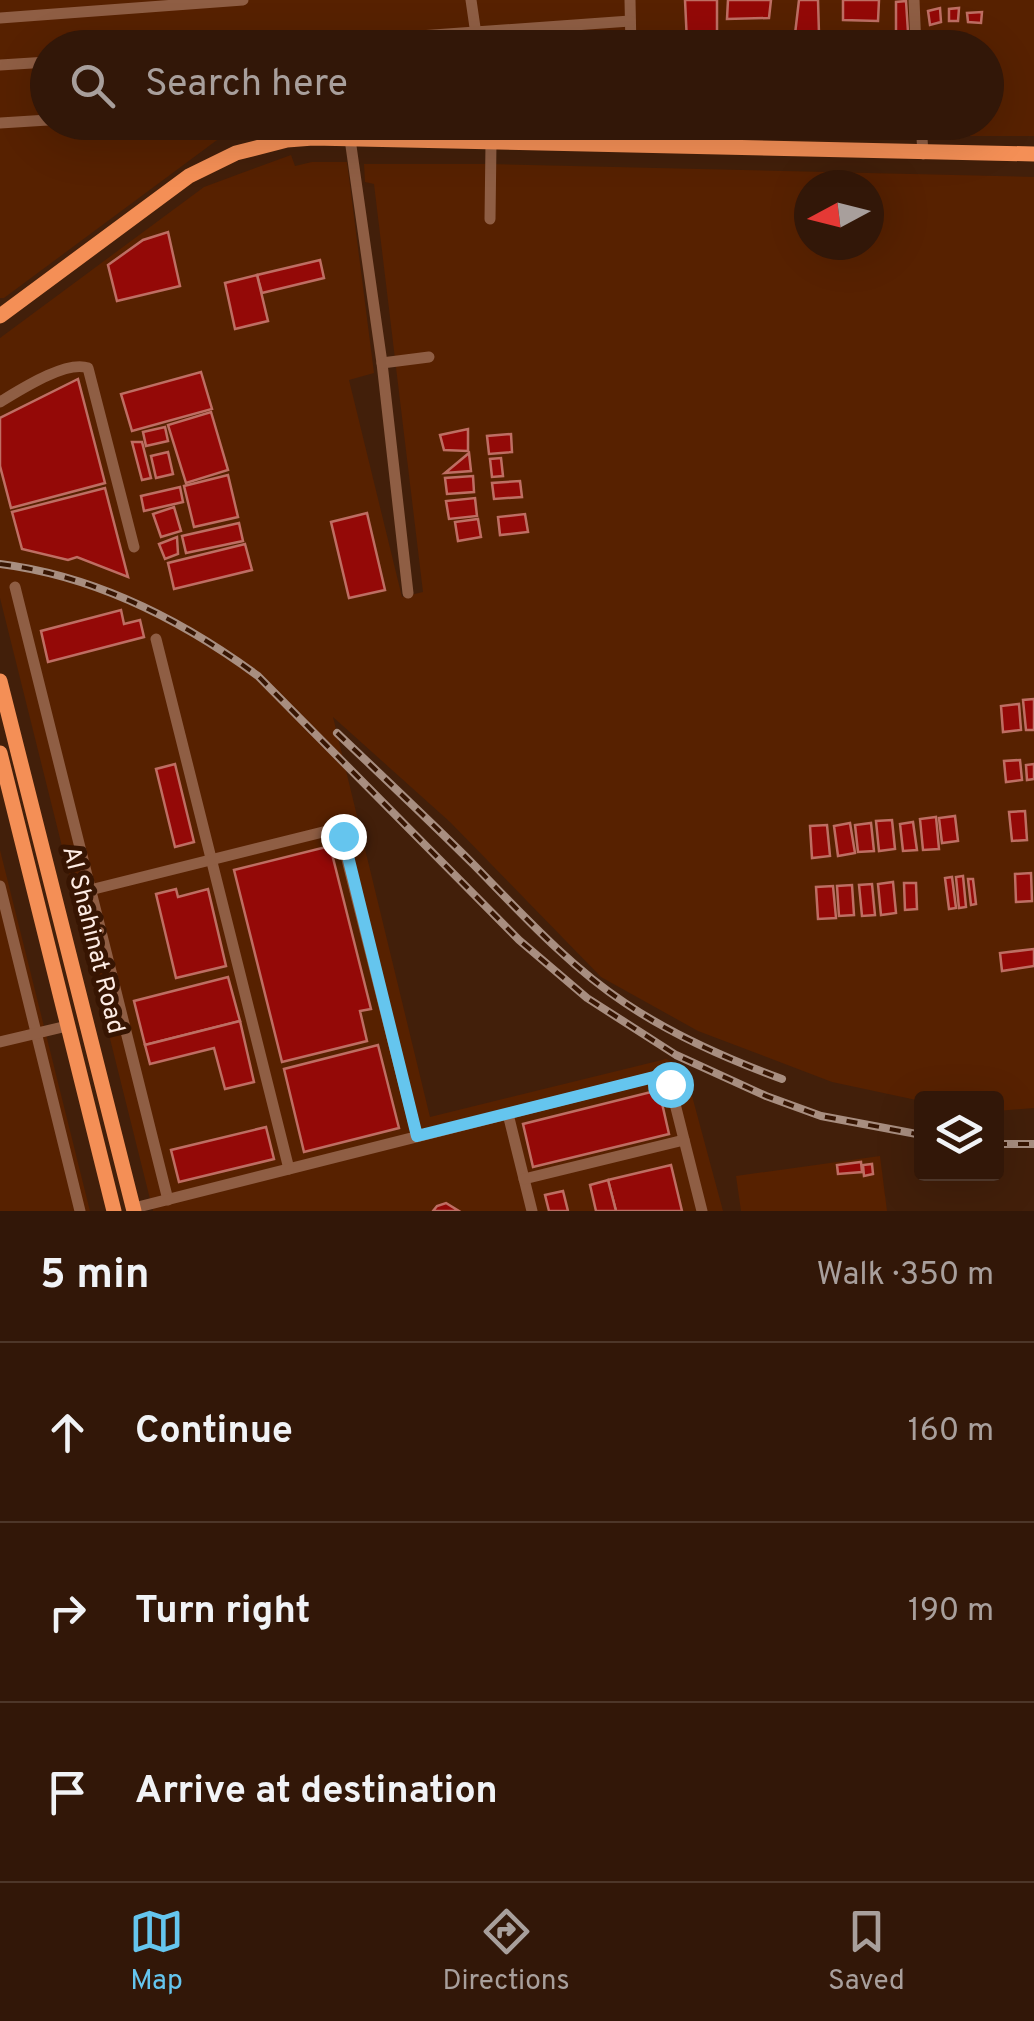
<!DOCTYPE html>
<html lang="en">
<head>
<meta charset="utf-8">
<style>
	body { margin:0; font-family:Overpass,sans-serif; background:#3a2012; color:#f1f3f6 }
	.controls { position:absolute; right:30px; bottom:30px; display:grid; overflow:hidden; border-radius:10px; box-shadow:0 10px 40px #0002 }
	.controls button { width:90px; height:90px; display:grid; place-items:center; padding:0; border:0; border-bottom:2px solid #4d3629; background:#321708; color:#f1f3f6; font:50px sans-serif }
	.compass { position:absolute; left:794px; top:170px; width:90px; height:90px; border-radius:50%; background:#321708; box-shadow:0 10px 40px #0002; rotate:263deg }
	.stop { position:absolute; width:30px; height:30px; margin:-22px; border:8px solid #65c5ee; border-radius:50%; background:#fff }
	.stop.end { background:#65c5ee; border-color:#fff; box-shadow:0 2px 10px #0008 }
	.list { margin:0; padding:0; list-style:none }
	h2 { display:flex; justify-content:space-between; align-items:center; height:130px; margin:0; padding:0 40px; font-size:42px }
	h2 small { font-size:32px; font-weight:400; color:#a89f9c }
	.list li { display:grid; grid-template-columns:65px 1fr auto; gap:30px; align-items:center; box-sizing:border-box; height:180px; padding:0 40px; border-top:2px solid #4d3629 }
	.list b { display:block; font-size:38px; white-space:nowrap }
	.list em { font-size:32px; font-style:normal; color:#a89f9c }
	.icon { flex:none; width:55px; height:55px; fill:none; stroke:currentColor; stroke-width:2; stroke-linecap:round; stroke-linejoin:round }
	.map { position:relative; flex:none; width:1034px; height:1211px; overflow:hidden }
	.search { position:absolute; background:#321708; box-shadow:0 10px 40px #0002; left:30px; right:30px; top:30px; height:110px; display:flex; align-items:center; gap:25px; box-sizing:border-box; padding:0 35px; border-radius:55px; color:#a89f9c; font-size:38px }
	.sheet { height:670px; background:#321708 }
	nav { display:flex; justify-content:space-around; align-items:center; box-sizing:border-box; height:140px; border-top:2px solid #4d3629; background:#321708; font-size:28px; color:#a89f9c }
	nav a { display:grid; justify-items:center; gap:5px }
	nav .on { color:#65c5ee }
	.map>svg:first-child { display:block }
	.built { fill:#572100; fill-rule:evenodd }
	.building { fill:#940907; stroke:#be6e63; stroke-width:2.5 }
	.lines { fill:none; stroke-linecap:round; stroke-linejoin:round }
	.minor { stroke:#8f5e44; stroke-width:11 }
	.major { stroke:#f48f56; stroke-width:15 }
	.rail-casing { stroke:#a88e80; stroke-width:8 }
	.rail { stroke:#371502; stroke-width:4; stroke-dasharray:11; stroke-linecap:butt }
	.route { stroke:#65c5ee; stroke-width:12 }
	.labels { text-anchor:middle; dominant-baseline:central; stroke-width:10; stroke-linejoin:round; paint-order:stroke }
	.street-label { font-size:25px; fill:#fdece4; stroke:#371502 }
</style>
</head>
<body>
<div class="map">
<svg width="1034" height="1211" viewBox="0 0 1034 1211">
	<rect width="100%" height="100%" fill="#421f0a"/>
	<g class="built">
		<polygon points="0,0 1034,0 1034,136 938,136 931,129 917,134 675,131 667,123 986,122 986,48 48,48 48,122 240,123 4,298 0,298"/>
		<polygon points="419,123 631,123 624,129 447,129 446,124"/>
		<path d="M291,155l4,11 17,-4h35l27,211 -25,7 53,217 21,-5 -49,-408 -9,-2 -1,-18h126l544,13v931l-37,3 -1,-13 -75,3 -89,-19 -134,-51 -97,-54 -151,-155 -117,-105 97,400 236,-58 18,7 39,145h-570l-153,-613v-260l204,-151zM809,185h60v60h-60z"/>
		<polygon points="0,850 90,1211 0,1211"/>
		<polygon points="880,1156 887,1211 741,1211 736,1176"/>
	</g>
	<g class="building">
		<polygon points="685,0 717,0 717,42 687,42"/>
		<polygon points="728,0 771,0 769,18 727,19"/>
		<polygon points="799,0 818,0 819,34 795,34"/>
		<polygon points="843,0 879,0 878,21 843,20"/>
		<polygon points="906,1 908,32 896,33 896,2"/>
		<polygon points="940,8 941,22 930,25 928,11"/>
		<polygon points="959,8 958,21 949,21 949,9"/>
		<polygon points="982,12 981,23 968,22 967,13"/>
		<polygon points="906,122 948,122 949,129 906,129"/>
		<polygon points="168,232 180,286 117,301 108,265 143,240"/>
		<polygon points="320,260 324,278 262,293 257,275"/>
		<polygon points="257,275 268,321 235,329 225,283"/>
		<polygon points="201,372 212,409 132,431 121,394"/>
		<polygon points="78,379 105,483 11,508 0,466 0,418"/>
		<polygon points="211,412 228,470 186,483 168,425"/>
		<polygon points="165,427 168,441 146,446 143,432"/>
		<polygon points="468,429 468,451 444,450 440,435"/>
		<polygon points="511,434 512,452 489,454 487,436"/>
		<polygon points="132,442 142,442 151,478 142,480"/>
		<polygon points="168,452 173,474 156,478 151,456"/>
		<polygon points="469,453 471,471 445,473"/>
		<polygon points="501,458 503,476 492,477 490,459"/>
		<polygon points="228,475 238,517 194,527 184,486"/>
		<polygon points="473,476 474,492 447,494 445,478"/>
		<polygon points="520,481 522,497 494,499 492,483"/>
		<polygon points="180,487 183,502 144,511 141,496"/>
		<polygon points="105,488 128,577 77,557 68,560 22,549 12,512"/>
		<polygon points="475,498 477,516 449,519 446,501"/>
		<polygon points="174,507 181,531 161,537 153,514"/>
		<polygon points="367,513 385,590 349,598 331,522"/>
		<polygon points="525,514 528,532 500,535 498,517"/>
		<polygon points="478,519 481,537 458,541 455,522"/>
		<polygon points="239,523 243,541 186,553 182,536"/>
		<polygon points="177,537 178,554 165,559 159,544"/>
		<polygon points="245,544 252,570 174,589 168,563"/>
		<polygon points="121,610 124,624 140,620 144,637 48,662 41,631"/>
		<polygon points="1034,699 1034,730 1026,730 1023,700"/>
		<polygon points="1019,704 1021,730 1003,732 1001,706"/>
		<polygon points="1020,760 1022,780 1006,782 1004,761"/>
		<polygon points="175,764 194,842 175,847 156,769"/>
		<polygon points="1034,764 1034,779 1027,780 1026,765"/>
		<polygon points="1025,811 1027,840 1012,841 1009,812"/>
		<polygon points="955,816 958,841 942,843 939,818"/>
		<polygon points="936,817 939,849 923,850 920,819"/>
		<polygon points="892,820 895,849 879,851 876,821"/>
		<polygon points="913,822 917,850 903,851 900,824"/>
		<polygon points="850,823 855,853 838,856 834,826"/>
		<polygon points="871,823 874,851 858,852 855,825"/>
		<polygon points="827,825 830,856 812,858 810,826"/>
		<polygon points="330,846 371,1009 360,1011 367,1041 282,1062 234,870"/>
		<polygon points="1031,873 1032,901 1016,902 1015,874"/>
		<polygon points="963,876 966,907 959,908 956,877"/>
		<polygon points="952,877 956,908 949,909 945,878"/>
		<polygon points="968,879 973,879 976,904 971,905"/>
		<polygon points="893,882 896,913 881,915 878,884"/>
		<polygon points="904,883 916,883 917,909 905,910"/>
		<polygon points="872,884 875,915 862,916 859,885"/>
		<polygon points="852,885 854,915 839,916 837,886"/>
		<polygon points="833,886 836,918 818,919 816,887"/>
		<polygon points="176,889 178,897 208,889 226,966 176,978 156,894"/>
		<polygon points="1034,949 1034,966 1002,971 1000,953"/>
		<polygon points="228,977 240,1021 145,1045 134,1001"/>
		<polygon points="240,1021 254,1082 225,1089 214,1048 150,1064 145,1045"/>
		<polygon points="378,1045 399,1128 304,1152 284,1069"/>
		<polygon points="659,1090 669,1134 533,1167 523,1124"/>
		<polygon points="266,1127 274,1159 179,1182 171,1150"/>
		<polygon points="861,1162 862,1172 838,1174 837,1165"/>
		<polygon points="872,1164 873,1174 864,1176 863,1165"/>
		<polygon points="671,1165 682,1211 616,1211 608,1180"/>
		<polygon points="608,1180 616,1211 596,1211 590,1185"/>
		<polygon points="563,1191 568,1211 549,1211 545,1195"/>
		<polygon points="446,1203 459,1211 433,1211 437,1206"/>
	</g>
	<g class="lines">
		<g class="minor">
			<polyline points="471,0 478,48"/>
			<polyline points="630,0 631,48"/>
			<polyline points="914,0 916,48"/>
			<polyline points="0,18 243,0"/>
			<polyline points="251,48 630,21"/>
			<polyline points="0,65 48,62"/>
			<polyline points="921,122 923,154"/>
			<polyline points="0,123 48,120"/>
			<polyline points="350,139 382,363 408,593"/>
			<polyline points="487,143 487,122"/>
			<polyline points="490,219 491,143"/>
			<polyline points="382,363 429,357"/>
			<path d="M0,402c20,-12 66,-42 88,-34l46,179"/>
			<polyline points="15,587 168,1200"/>
			<polyline points="156,639 289,1169"/>
			<polyline points="0,886 80,1211"/>
			<polyline points="90,890 331,830 340,832 417,1136"/>
			<polyline points="0,1042 67,1026"/>
			<polyline points="508,1114 532,1211"/>
			<polyline points="524,1179 684,1140"/>
			<polyline points="134,1208 658,1076 670,1084 702,1211"/>
		</g>
		<g class="major">
			<polyline points="0,316 189,176 236,153 287,140 313,138 1034,154"/>
			<polyline points="0,681 134,1211"/>
			<polyline points="0,753 114,1211"/>
		</g>
		<g class="rail-casing">
			<g id="rail">
				<path d="M0,564c95,12 182,56 258,112l261,264 68,58 89,57 90,41 55,20 101,19"/>
				<path d="M337,733c46,44 92,87 137,132 47,48 95,101 151,138 49,33 102,56 157,76"/>
				<polyline points="996,1144 1034,1144"/>
			</g>
		</g>
		<use href="#rail" class="rail"/>
	</g>
	<g class="lines">
		<polyline class="route" points="343,836 417,1136 658,1076 670,1084"/>
	</g>
	<g class="labels">
		<g class="street-label">
			<text transform="translate(92 940) rotate(76)">Al Shahinat Road</text>
		</g>
	</g>
</svg>
<div class="controls">
<button><svg class="icon" aria-label="layers" viewBox="0 0 24 24"><path d="M12 4l9 5-9 5-9-5zM3 14l9 5 9-5"/></svg></button>
</div>
<svg class="compass" viewBox="-18 -18 36 36"><path d="M0-13l5 13h-10z" fill="#e53935"/><path d="M0 13l5-13h-10z" fill="#a89f9c"/></svg>
<div class="stop" style="left:670px;top:1084px"></div>
<div class="stop end" style="left:343px;top:836px"></div>
<div class="search"><svg class="icon" aria-label="search" viewBox="0 0 24 24"><circle cx="10" cy="10" r="6"/><path d="M15 15l6 6"/></svg>Search here</div>
</div>
<section class="sheet">
<h2>5 min<small>Walk · 350 m</small></h2>
<ul class="list">
<li><svg class="icon" aria-label="ahead" viewBox="0 0 24 24"><path d="M12 20V5M6 11l6-6 6 6"/></svg><div><b>Continue</b></div><em>160 m</em></li>
<li><svg class="icon" aria-label="right" viewBox="0 0 24 24"><path d="M7 20v-9h11M14 6l5 5-5 5"/></svg><div><b>Turn right</b></div><em>190 m</em></li>
<li><svg class="icon" aria-label="arrive" viewBox="0 0 24 24"><path d="M6 21V4h12l-3 4 3 4H6"/></svg><div><b>Arrive at destination</b></div></li>
</ul>
</section>
<nav>
<a class="on"><svg class="icon" aria-label="map" viewBox="0 0 24 24"><path d="M3 6l6-2 6 2 6-2v14l-6 2-6-2-6 2zM9 4v14M15 6v14"/></svg>Map</a>
<a><svg class="icon" aria-label="directions" viewBox="0 0 24 24"><path d="M12 3l9 9-9 9-9-9zM9 14v-3h6M13 9l2 2-2 2"/></svg>Directions</a>
<a><svg class="icon" aria-label="saved" viewBox="0 0 24 24"><path d="M7 4h10v16l-5-4-5 4z"/></svg>Saved</a>
</nav>
</body>
</html>
